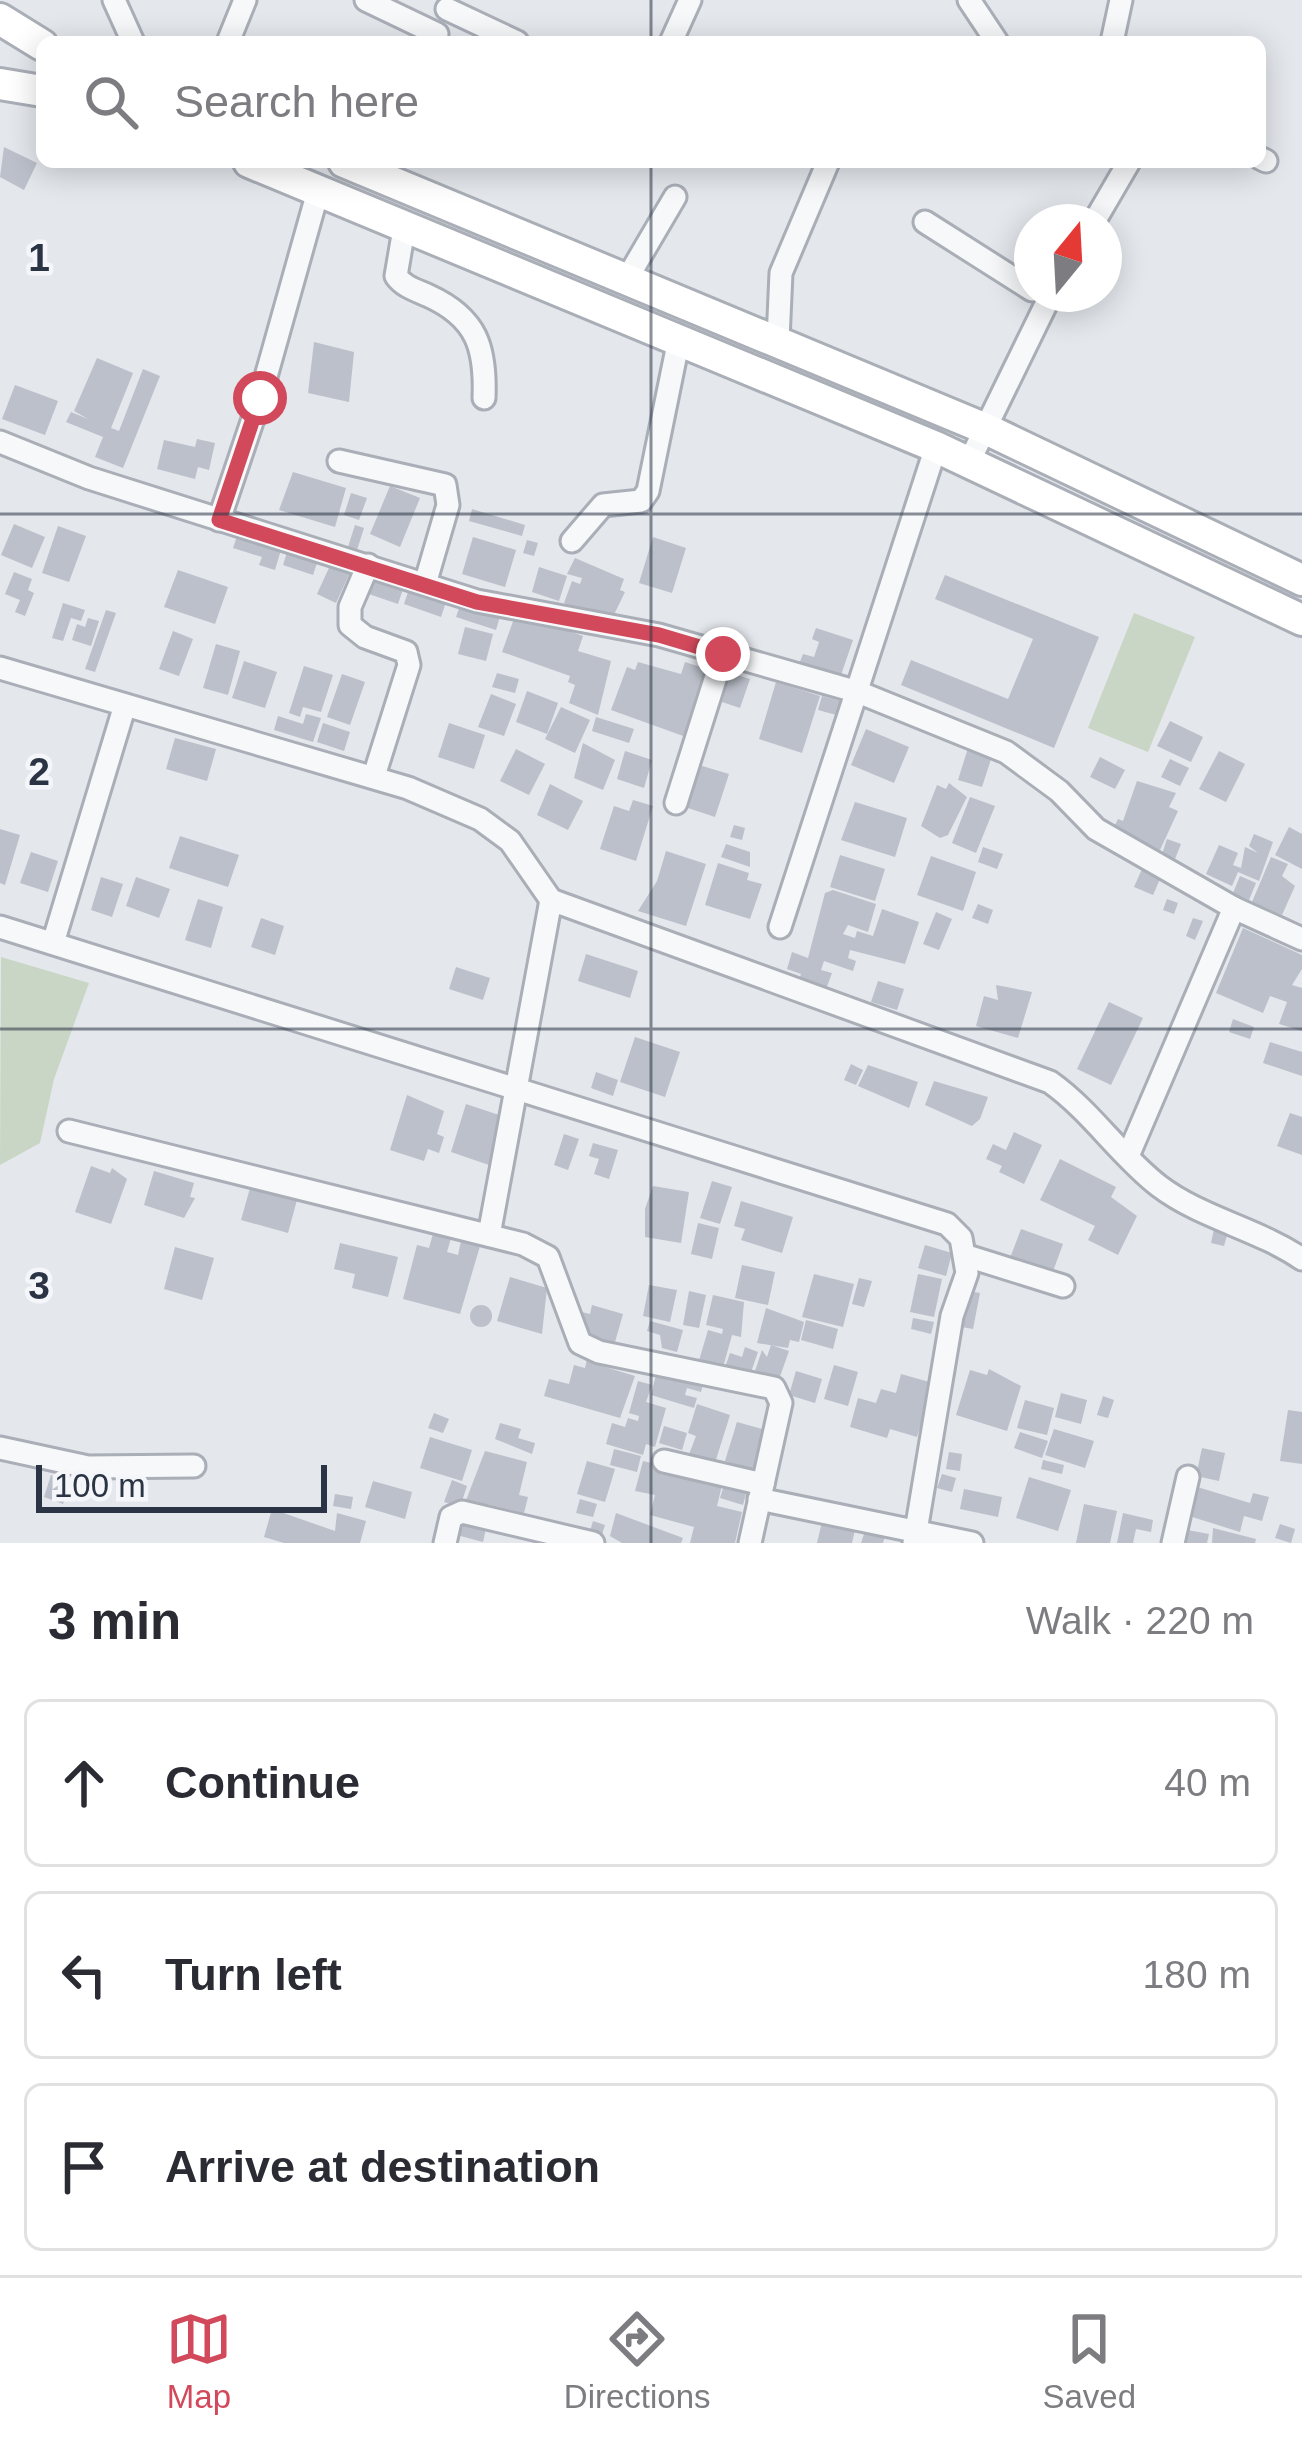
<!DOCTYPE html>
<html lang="en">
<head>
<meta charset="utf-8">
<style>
	body { margin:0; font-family:Helvetica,sans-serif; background:#f7f7f7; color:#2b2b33 }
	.compass { position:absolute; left:1014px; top:204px; width:108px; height:108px; border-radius:50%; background:#fff; box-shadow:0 6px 30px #0003; rotate:18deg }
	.scale { position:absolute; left:36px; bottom:30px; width:291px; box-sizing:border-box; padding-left:12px; border:6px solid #2b3445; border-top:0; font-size:33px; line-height:42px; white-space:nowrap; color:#2b3445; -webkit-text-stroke:9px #f4f6f9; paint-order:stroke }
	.stop { position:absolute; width:36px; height:36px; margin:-27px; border:9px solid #d1495b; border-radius:50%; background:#fff }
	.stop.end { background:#d1495b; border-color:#fff; box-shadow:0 3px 12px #0008 }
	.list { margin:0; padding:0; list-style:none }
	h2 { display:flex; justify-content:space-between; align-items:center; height:156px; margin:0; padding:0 48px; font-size:51px }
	h2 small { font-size:39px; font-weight:400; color:#7c7c81 }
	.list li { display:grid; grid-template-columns:78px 1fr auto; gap:36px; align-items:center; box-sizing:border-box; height:168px; margin:0 24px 24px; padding:0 24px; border:3px solid #e1e1e2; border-radius:18px }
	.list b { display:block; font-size:45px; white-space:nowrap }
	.list em { font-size:39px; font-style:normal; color:#7c7c81 }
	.icon { flex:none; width:66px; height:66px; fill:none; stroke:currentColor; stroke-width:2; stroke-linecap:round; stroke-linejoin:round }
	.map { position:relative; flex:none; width:1302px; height:1543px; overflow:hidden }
	.search { position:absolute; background:#fff; box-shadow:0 6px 30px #0003; left:36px; right:36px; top:36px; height:132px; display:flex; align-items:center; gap:30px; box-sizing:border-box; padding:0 42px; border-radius:18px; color:#7c7c81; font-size:45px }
	.sheet { height:732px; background:#fff }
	nav { display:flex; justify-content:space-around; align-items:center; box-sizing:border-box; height:168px; border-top:3px solid #e1e1e2; background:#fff; font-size:33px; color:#7c7c81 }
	nav a { display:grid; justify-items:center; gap:6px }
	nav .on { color:#d1495b }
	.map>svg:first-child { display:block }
	.green { fill:#c9d6c5 }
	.building { fill:#bbc0ca }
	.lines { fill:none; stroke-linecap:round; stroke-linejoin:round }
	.street-casing { stroke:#a9aeb7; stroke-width:27 }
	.secondary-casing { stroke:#a9aeb7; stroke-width:36 }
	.street { stroke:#f7f8fa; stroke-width:21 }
	.secondary { stroke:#fff; stroke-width:30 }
	.route { stroke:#d1495b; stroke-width:15 }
	.grid { fill:none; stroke:#2b3445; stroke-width:3; stroke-opacity:0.55 }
	.grid-label { font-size:39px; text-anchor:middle; font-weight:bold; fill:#2b3445; stroke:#f4f6f9; stroke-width:9; stroke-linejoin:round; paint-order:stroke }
</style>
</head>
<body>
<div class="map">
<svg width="1302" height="1543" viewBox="0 0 1302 1543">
	<rect width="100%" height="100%" fill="#e4e7ec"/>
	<g class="green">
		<polygon points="1134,613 1195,637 1148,752 1088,728"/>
		<polygon points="1,957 89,983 54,1079 40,1143 0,1165"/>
	</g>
	<g class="building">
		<polygon points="4,147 37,163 24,190 0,177"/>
		<polygon points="314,342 354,352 349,402 308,393"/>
		<polygon points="97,358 133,373 111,428 119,431 143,369 160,376 123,468 95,457 103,437 66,422 71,412 88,419 74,411"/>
		<polygon points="15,385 58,401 45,435 2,419"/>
		<polygon points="197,439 215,443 209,470 198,467 195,479 157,469 164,440 195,447"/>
		<polygon points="293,472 346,488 335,527 279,510"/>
		<polygon points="390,486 420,498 400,547 370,534"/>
		<polygon points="351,493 367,498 359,520 344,515"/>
		<polygon points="472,509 525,525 522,536 469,521"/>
		<polygon points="14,524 45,537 32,568 1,555"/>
		<polygon points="355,525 364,528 357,550 348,547"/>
		<polygon points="58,526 86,536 69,582 42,573"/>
		<polygon points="239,530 283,543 275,570 259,565 262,557 233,548"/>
		<polygon points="473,537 516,550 505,587 462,574"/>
		<polygon points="653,537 686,548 672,593 639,583"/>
		<polygon points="527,540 538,543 534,556 523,553"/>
		<polygon points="290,543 320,554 313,575 283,565"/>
		<polygon points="334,557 353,566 336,603 317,594"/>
		<polygon points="575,558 624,579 620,590 625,592 609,625 564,603 572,581 580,584 582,578 567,574"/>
		<polygon points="539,567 567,576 559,601 532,592"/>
		<polygon points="178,570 228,587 215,624 164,607"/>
		<polygon points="14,572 32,579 28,590 34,593 25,616 15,612 20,600 5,594"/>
		<polygon points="374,572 405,583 398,604 366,593"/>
		<polygon points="945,575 1099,637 1054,748 901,685 911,660 1008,699 1033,639 935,599"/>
		<polygon points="411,583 448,596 441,617 404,604"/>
		<polygon points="462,600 501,613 496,630 456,617"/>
		<polygon points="63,603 85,610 81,621 71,618 63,641 52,638"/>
		<polygon points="106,610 116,613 95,672 85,669"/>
		<polygon points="516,613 583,636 578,651 611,661 598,715 569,703 575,685 568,682 570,676 502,652"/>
		<polygon points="88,618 99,621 91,646 72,640 77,624 85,627"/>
		<polygon points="465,627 493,634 486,661 458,654"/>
		<polygon points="816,628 853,640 840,678 798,667 803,654 814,657 819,642 812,639"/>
		<polygon points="173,631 193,639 179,676 159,669"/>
		<polygon points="216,644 240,651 228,695 203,688"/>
		<polygon points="244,661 277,672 265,708 232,698"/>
		<polygon points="638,662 681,674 685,662 710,670 686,737 611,710 627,667 635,670"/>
		<polygon points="304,666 333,675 321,712 303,707 300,717 289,713"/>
		<polygon points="728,672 750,679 740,708 719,701"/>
		<polygon points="497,673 519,679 515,693 492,687"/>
		<polygon points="342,674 365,682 350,725 327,717"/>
		<polygon points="776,682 820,696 802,753 759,739"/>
		<polygon points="527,691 558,703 547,734 516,722"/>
		<polygon points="491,694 516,704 504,736 478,727"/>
		<polygon points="822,696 844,702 840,716 818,710"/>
		<polygon points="561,707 590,720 575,753 545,739"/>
		<polygon points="306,714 321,718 313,742 274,730 278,716 303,724"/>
		<polygon points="596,717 634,729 629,743 592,731"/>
		<polygon points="1170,721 1203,737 1191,762 1157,746"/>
		<polygon points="323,723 350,732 344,751 317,742"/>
		<polygon points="449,723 485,735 474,769 438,757"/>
		<polygon points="866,729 909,747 894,783 851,765"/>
		<polygon points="175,738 216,749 207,781 166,769"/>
		<polygon points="583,743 615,760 603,790 574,778"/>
		<polygon points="969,745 993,753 982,787 958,780"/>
		<polygon points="516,749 545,764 529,795 500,781"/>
		<polygon points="625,751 652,760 644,788 617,779"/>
		<polygon points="1219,751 1245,764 1226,802 1199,789"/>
		<polygon points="1100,757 1125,770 1115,789 1090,777"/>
		<polygon points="1170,759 1189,768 1180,786 1161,777"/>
		<polygon points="699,765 729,774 715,817 685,807"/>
		<polygon points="1137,781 1176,793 1169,807 1178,811 1160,850 1112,831 1118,819 1123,821"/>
		<polygon points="949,783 967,797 948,835 940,838 921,826 937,785 946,789"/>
		<polygon points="550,784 583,801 568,830 537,815"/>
		<polygon points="970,797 995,806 976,853 952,843"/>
		<polygon points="633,800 653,806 636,861 600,849 614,806 629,811"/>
		<polygon points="855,802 907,818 895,857 841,840"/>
		<polygon points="734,825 745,828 742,840 730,837"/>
		<polygon points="1289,827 1302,834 1302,869 1275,855"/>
		<polygon points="0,829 20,835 5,885 0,883"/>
		<polygon points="1254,834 1273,842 1259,881 1238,872 1232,886 1206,874 1219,845 1238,853 1233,865 1241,868 1245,847 1258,853 1249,846"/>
		<polygon points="180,836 239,855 228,887 169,868"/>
		<polygon points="1167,839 1181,844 1175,859 1162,854"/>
		<polygon points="726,844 750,852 750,867 721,857"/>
		<polygon points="983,847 1003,854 997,869 978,862"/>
		<polygon points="666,851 706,864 686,926 638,911 657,881"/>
		<polygon points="31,852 58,861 48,892 20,883"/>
		<polygon points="840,855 885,869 875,901 830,887"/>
		<polygon points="931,856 976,872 963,911 917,895"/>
		<polygon points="1271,857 1288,864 1282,876 1295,886 1282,915 1252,902"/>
		<polygon points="718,863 749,873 747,880 762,884 750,919 705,905"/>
		<polygon points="1142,869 1161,877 1153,895 1134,887"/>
		<polygon points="1240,876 1256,883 1249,900 1233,893"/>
		<polygon points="101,877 123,884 112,917 91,910"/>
		<polygon points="136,877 170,889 159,918 126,906"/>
		<polygon points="833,890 876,904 868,932 848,925 843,934 855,938 857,931 873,936 882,909 919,922 905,964 850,950 848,958 856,961 853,971 824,961 821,970 832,973 825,992 798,983 801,974 787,969 792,952 808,958 825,893"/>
		<polygon points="198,899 223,907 211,948 185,940"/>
		<polygon points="1167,899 1178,903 1174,914 1163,910"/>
		<polygon points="978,904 993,910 988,924 972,918"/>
		<polygon points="936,912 952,919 939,950 923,944"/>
		<polygon points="261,918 284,926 275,955 251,947"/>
		<polygon points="1193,918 1203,921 1195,940 1186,936"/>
		<polygon points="1243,928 1302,955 1302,969 1292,985 1302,988 1302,1031 1279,1024 1287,1002 1270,996 1263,1013 1216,993"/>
		<polygon points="586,954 638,971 630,998 578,981"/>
		<polygon points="456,967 490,978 483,1000 449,989"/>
		<polygon points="878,981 904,989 897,1010 871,1002"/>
		<polygon points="996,985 1032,992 1018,1038 976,1026 984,996 998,1000"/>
		<polygon points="1109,1002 1143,1018 1111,1085 1077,1069"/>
		<polygon points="1233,1019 1254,1027 1250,1039 1229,1032"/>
		<polygon points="635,1037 680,1052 665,1097 620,1082"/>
		<polygon points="1270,1042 1302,1052 1302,1076 1263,1063"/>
		<polygon points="851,1064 863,1070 856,1085 844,1080"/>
		<polygon points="868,1065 918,1082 909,1108 858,1086"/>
		<polygon points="596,1072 618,1080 613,1096 591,1088"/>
		<polygon points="934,1081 988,1097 980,1119 972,1126 925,1105"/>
		<polygon points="407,1095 444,1111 437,1134 444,1137 439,1153 428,1149 424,1161 390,1150"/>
		<polygon points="466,1104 508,1118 492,1166 451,1152"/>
		<polygon points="1290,1113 1302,1117 1302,1155 1277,1146"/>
		<polygon points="1014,1132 1042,1145 1024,1184 999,1172 1002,1166 986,1159 993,1144 1006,1150"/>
		<polygon points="564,1134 579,1139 568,1170 554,1165"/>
		<polygon points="593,1143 618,1150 609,1179 594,1174 599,1159 589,1156"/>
		<polygon points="1060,1159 1116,1187 1111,1197 1137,1216 1118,1255 1088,1240 1095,1226 1040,1200"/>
		<polygon points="91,1166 110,1173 112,1168 127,1179 111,1224 75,1212"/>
		<polygon points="154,1171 194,1183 190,1197 195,1198 184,1218 144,1205"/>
		<polygon points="712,1181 732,1187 720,1224 700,1218"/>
		<polygon points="653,1186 689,1192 681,1243 645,1237 645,1209"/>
		<polygon points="250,1188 297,1200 288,1233 241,1220"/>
		<polygon points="741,1201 793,1217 782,1253 741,1240 745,1229 734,1226"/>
		<polygon points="698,1223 719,1228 712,1259 691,1254"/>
		<polygon points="1021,1229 1063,1244 1052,1274 1010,1258"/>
		<polygon points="1214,1229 1228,1232 1224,1246 1211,1243"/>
		<polygon points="433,1234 451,1238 447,1252 458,1255 461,1241 480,1246 460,1314 403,1299 417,1245 429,1248"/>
		<polygon points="340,1243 398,1257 388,1297 352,1288 355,1274 334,1269"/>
		<polygon points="925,1245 952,1253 946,1276 918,1268"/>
		<polygon points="175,1247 214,1258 202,1300 164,1289"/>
		<polygon points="742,1265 775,1272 768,1305 735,1298"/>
		<polygon points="814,1274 854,1284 843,1327 802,1317"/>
		<polygon points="918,1274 942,1279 934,1317 910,1312"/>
		<polygon points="510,1277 547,1288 542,1334 497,1321"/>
		<polygon points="859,1278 872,1281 864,1307 852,1304"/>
		<polygon points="649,1285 677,1290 670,1322 643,1316"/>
		<polygon points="963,1290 980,1293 973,1329 956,1326"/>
		<polygon points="689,1291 706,1295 699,1328 683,1325"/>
		<polygon points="713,1295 744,1302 741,1337 732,1335 722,1371 698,1364 708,1330 722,1334 723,1329 706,1325"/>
		<circle cx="481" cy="1316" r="11"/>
		<polygon points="592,1305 623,1314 613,1349 582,1339 582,1312 590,1314"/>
		<polygon points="766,1308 804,1322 799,1342 790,1340 788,1348 757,1343"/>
		<polygon points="913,1318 934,1322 931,1334 911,1329"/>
		<polygon points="806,1320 838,1329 833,1349 801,1340"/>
		<polygon points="650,1321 683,1330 677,1352 662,1348 660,1335 647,1331"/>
		<polygon points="771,1345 789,1351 776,1388 752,1380 762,1350 767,1357"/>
		<polygon points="745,1347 758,1352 748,1381 723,1373 730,1353 742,1357"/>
		<polygon points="589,1351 605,1356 602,1366 635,1376 620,1418 544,1396 549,1379 569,1384 574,1365 585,1368"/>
		<polygon points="834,1365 858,1372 848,1406 824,1399"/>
		<polygon points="658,1367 704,1381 701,1392 687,1388 685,1395 697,1398 694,1408 651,1395"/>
		<polygon points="989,1369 1021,1386 1007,1431 956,1415 970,1370 987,1375"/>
		<polygon points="796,1371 822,1379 815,1403 789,1395"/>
		<polygon points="901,1374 933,1383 917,1437 890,1429 887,1438 850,1427 858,1398 876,1403 881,1389 896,1393"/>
		<polygon points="638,1381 652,1385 646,1402 666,1408 655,1447 646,1444 643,1455 606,1444 612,1423 625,1427 628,1418 638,1421 639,1416 629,1413"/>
		<polygon points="1061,1393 1087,1400 1081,1424 1055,1417"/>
		<polygon points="1103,1396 1114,1400 1108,1418 1097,1415"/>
		<polygon points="1025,1400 1054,1408 1047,1435 1017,1428"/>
		<polygon points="697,1404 730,1415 714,1466 688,1457 696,1436 688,1433"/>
		<polygon points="1288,1410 1302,1412 1302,1464 1280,1461"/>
		<polygon points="434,1413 449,1419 443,1433 428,1428"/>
		<polygon points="737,1422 773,1432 761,1472 725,1461"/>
		<polygon points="500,1423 521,1429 518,1438 535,1443 532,1454 495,1439"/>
		<polygon points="664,1426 687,1433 682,1450 659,1443"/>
		<polygon points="1054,1429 1094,1441 1085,1468 1045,1455"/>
		<polygon points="1020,1432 1048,1441 1042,1458 1014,1448"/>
		<polygon points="430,1437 472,1450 462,1481 420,1468"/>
		<polygon points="1202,1448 1225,1453 1219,1481 1196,1476"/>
		<polygon points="614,1449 641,1456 637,1472 610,1465"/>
		<polygon points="485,1451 527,1462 519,1495 528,1497 524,1513 487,1504 485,1513 463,1508"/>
		<polygon points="949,1452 962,1454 960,1471 946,1469"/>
		<polygon points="1043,1460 1064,1465 1062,1474 1041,1469"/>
		<polygon points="587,1461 615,1469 605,1502 577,1494"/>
		<polygon points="643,1461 723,1481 717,1506 742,1512 735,1543 690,1543 694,1527 650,1515 655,1495 635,1491"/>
		<polygon points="942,1474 956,1478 952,1492 937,1488"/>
		<polygon points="51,1475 71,1482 63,1504 44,1497"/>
		<polygon points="1029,1477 1071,1490 1058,1531 1016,1518"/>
		<polygon points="726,1479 748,1486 743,1505 720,1498"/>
		<polygon points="452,1480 467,1486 460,1507 444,1502"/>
		<polygon points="373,1481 412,1492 405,1519 365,1507"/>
		<polygon points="1194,1486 1250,1503 1253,1493 1269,1497 1262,1521 1244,1516 1240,1532 1186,1515"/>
		<polygon points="964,1489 1002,1497 998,1517 960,1509"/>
		<polygon points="335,1494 353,1497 351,1509 333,1506"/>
		<polygon points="580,1499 597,1504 593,1517 576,1513"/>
		<polygon points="1084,1504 1117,1511 1110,1543 1076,1543"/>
		<polygon points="272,1509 335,1531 337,1513 366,1521 360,1543 284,1543 264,1537"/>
		<polygon points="616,1513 683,1538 681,1543 622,1543 610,1536"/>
		<polygon points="1123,1513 1153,1520 1151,1532 1136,1529 1133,1543 1117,1543"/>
		<polygon points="458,1515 487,1524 483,1542 453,1534"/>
		<polygon points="593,1521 605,1525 600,1541 588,1538"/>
		<polygon points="822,1522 855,1530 852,1543 817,1543"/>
		<polygon points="1280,1524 1295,1529 1291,1543 1275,1538"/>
		<polygon points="1213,1528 1256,1539 1255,1543 1212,1543"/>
		<polygon points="1182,1529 1209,1534 1207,1543 1180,1543"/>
		<polygon points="865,1531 885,1536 883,1543 861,1543"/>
	</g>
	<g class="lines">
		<g class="street-casing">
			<g id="street">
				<polyline points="114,0 133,42"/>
				<polyline points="366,0 437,34"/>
				<polyline points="969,0 997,42"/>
				<polyline points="447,9 517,42"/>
				<polyline points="228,42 245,0"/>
				<polyline points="671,42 690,0"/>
				<polyline points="1112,42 1121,0"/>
				<polyline points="1260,158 1266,161"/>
				<polyline points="925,222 1032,290"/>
				<polyline points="1094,222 1129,162"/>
				<path d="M405,223l-9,53c8,11 20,14 33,20 48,22 57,52 55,102"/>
				<polyline points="628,277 675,197"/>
				<polyline points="778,340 781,273 828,162"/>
				<polyline points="0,442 89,478 477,601 659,635 858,692 1006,752 1059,791 1096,829 1234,908 1302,939"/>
				<polyline points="339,461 445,485 448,505 425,584"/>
				<polyline points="969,462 1051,294"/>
				<polyline points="219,520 260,398 319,188"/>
				<polyline points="572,541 603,505 641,501 648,491 679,339"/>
				<polyline points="368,565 350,607 350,625 365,637 406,652 409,665 374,776"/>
				<polyline points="0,668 408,788 480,819 510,841 551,900"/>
				<polyline points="676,803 723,654"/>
				<polyline points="0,927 947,1224 961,1238 967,1273 952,1316 914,1543"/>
				<polyline points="780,927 936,447"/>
				<polyline points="53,943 125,705"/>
				<polyline points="69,1131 523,1244 548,1257 580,1343 599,1352 774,1388 781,1403 750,1543"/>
				<polyline points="1128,1156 1234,908"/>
				<path d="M489,1235l62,-335 499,182c42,30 69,73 109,104 42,32 99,43 143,73"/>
				<polyline points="967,1256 1063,1286"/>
				<polyline points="0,1448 88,1467 194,1466"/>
				<polyline points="664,1461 763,1484"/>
				<polyline points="759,1499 972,1543"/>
				<polyline points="445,1543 451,1517 462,1512 593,1543"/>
				<polyline points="1173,1543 1188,1477"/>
			</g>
		</g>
		<g class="secondary-casing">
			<g id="secondary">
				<polyline points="0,19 42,45"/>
				<polyline points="0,84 42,91"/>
				<polyline points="249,162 936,447 1302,620"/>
				<polyline points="344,162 986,429 1302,580"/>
			</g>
		</g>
		<use href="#street" class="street"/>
		<use href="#secondary" class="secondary"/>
	</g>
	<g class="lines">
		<polyline class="route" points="260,398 219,520 477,602 659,635 723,654"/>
	</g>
	<path class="grid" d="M651,0v42M651,162v1381M0,514h1302M0,1029h1302"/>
	<g class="grid-label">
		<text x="39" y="271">1</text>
		<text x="39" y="785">2</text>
		<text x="39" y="1299">3</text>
	</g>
</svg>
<svg class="compass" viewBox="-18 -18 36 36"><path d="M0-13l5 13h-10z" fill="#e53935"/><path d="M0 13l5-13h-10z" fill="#7c7c81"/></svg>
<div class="scale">100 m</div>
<div class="stop" style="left:260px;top:398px"></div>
<div class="stop end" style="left:723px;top:654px"></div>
<div class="search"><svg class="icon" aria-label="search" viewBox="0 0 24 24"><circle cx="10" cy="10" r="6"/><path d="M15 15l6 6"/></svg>Search here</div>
</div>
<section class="sheet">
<h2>3 min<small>Walk · 220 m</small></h2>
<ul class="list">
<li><svg class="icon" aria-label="ahead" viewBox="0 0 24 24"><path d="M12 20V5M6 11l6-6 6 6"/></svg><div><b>Continue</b></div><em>40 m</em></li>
<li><svg class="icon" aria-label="left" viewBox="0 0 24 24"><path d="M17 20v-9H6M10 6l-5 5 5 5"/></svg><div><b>Turn left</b></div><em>180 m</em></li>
<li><svg class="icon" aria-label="arrive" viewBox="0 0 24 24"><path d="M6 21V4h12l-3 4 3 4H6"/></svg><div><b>Arrive at destination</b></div></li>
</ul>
</section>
<nav>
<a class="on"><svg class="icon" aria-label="map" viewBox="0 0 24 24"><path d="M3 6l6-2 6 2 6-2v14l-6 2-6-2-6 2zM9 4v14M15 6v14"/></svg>Map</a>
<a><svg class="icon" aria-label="directions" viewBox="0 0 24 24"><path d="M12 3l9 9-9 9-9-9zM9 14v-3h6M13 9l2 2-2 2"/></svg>Directions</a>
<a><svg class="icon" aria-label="saved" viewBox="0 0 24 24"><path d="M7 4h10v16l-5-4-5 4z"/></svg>Saved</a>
</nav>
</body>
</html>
